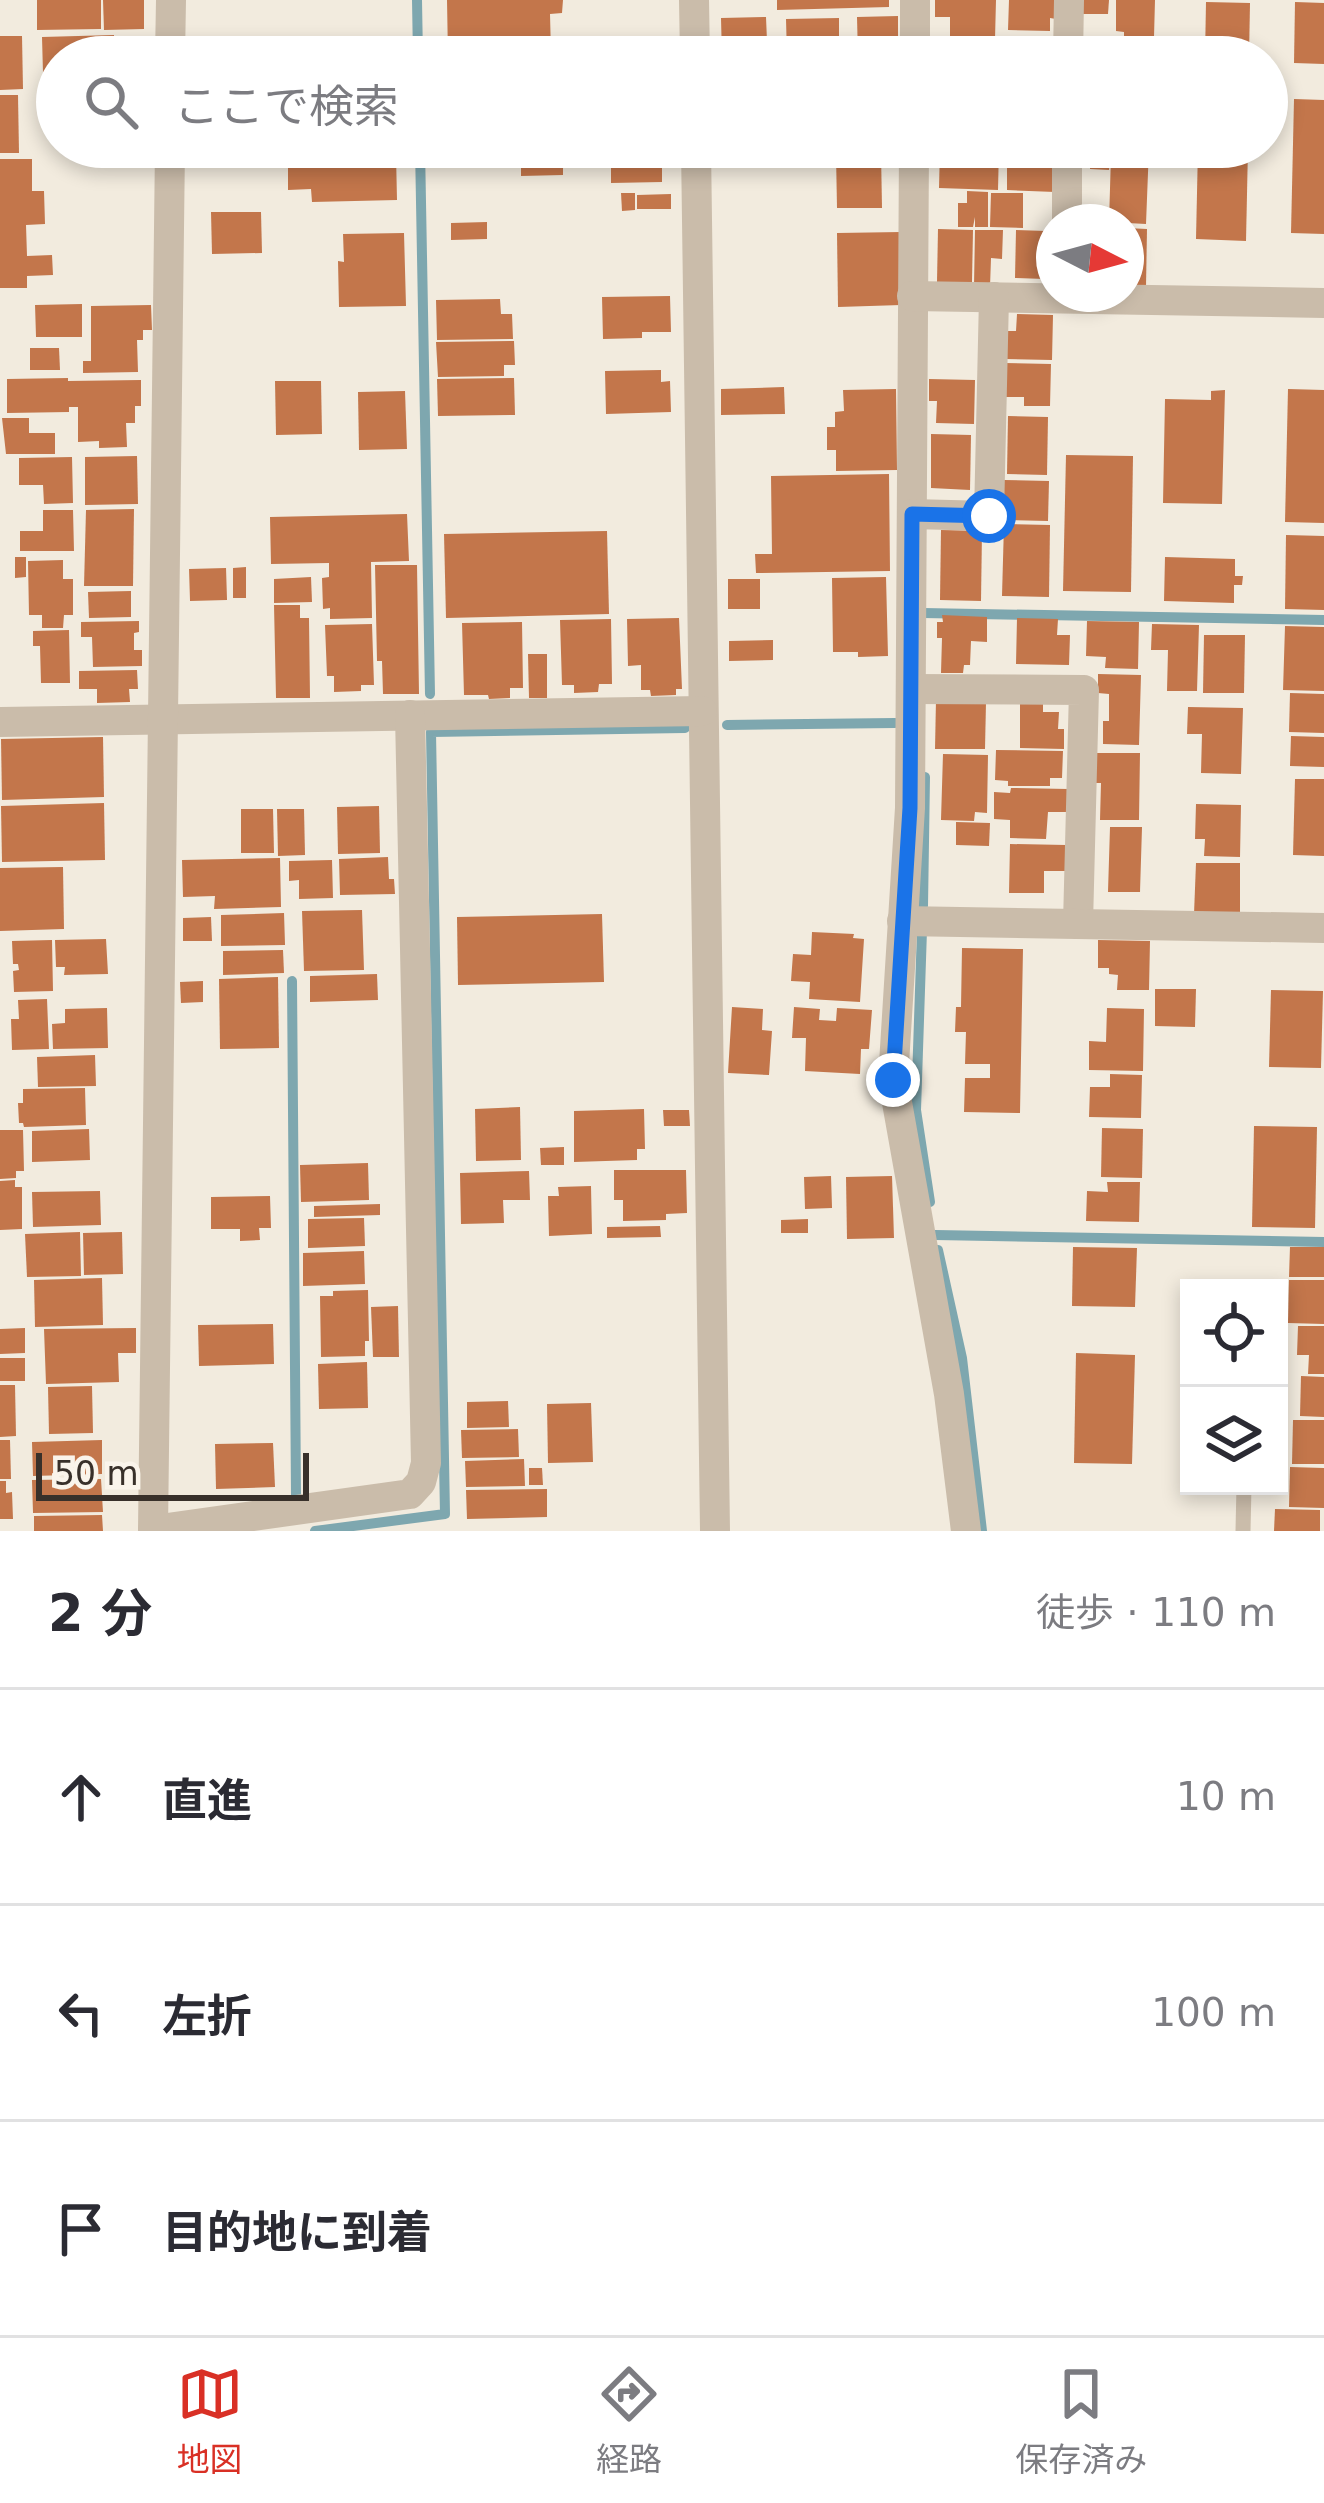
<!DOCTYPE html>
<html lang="ja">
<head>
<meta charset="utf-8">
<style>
	body { margin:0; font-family:"DejaVu Sans","Noto Sans JP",sans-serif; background:#f7f7f7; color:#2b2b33 }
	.controls { position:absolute; right:36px; bottom:36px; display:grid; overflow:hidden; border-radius:0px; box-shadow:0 6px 18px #0003 }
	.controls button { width:108px; height:108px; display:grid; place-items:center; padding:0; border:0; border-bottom:3px solid #e1e1e2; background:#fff; color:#2b2b33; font:60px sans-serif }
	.compass { position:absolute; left:1036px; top:204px; width:108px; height:108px; border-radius:50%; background:#fff; box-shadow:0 6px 18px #0003; rotate:96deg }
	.scale { position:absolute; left:36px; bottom:30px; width:273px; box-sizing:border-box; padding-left:12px; border:6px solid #38302a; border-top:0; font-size:33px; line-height:42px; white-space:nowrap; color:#38302a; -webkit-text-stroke:9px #faf4eb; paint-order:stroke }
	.stop { position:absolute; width:36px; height:36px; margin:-27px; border:9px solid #1a73e8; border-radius:50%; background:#fff }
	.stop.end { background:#1a73e8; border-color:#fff; box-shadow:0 3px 12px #0008 }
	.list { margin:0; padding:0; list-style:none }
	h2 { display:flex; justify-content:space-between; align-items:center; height:156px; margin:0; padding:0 48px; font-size:51px }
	h2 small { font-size:39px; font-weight:400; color:#7c7c81 }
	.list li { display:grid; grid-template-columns:78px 1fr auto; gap:36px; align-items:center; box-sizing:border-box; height:216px; padding:0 48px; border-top:3px solid #e1e1e2 }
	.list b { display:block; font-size:45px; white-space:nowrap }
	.list em { font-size:39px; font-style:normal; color:#7c7c81 }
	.icon { flex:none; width:66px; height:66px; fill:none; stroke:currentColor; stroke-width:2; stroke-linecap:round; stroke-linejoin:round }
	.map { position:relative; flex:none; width:1324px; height:1531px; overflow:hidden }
	.search { position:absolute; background:#fff; box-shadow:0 6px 18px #0003; left:36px; right:36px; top:36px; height:132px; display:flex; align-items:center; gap:30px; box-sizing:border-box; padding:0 42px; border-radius:66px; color:#7c7c81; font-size:45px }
	.sheet { height:804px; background:#fff }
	nav { display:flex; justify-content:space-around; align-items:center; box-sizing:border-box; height:168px; border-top:3px solid #e1e1e2; background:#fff; font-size:33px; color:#7c7c81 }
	nav a { display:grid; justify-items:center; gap:6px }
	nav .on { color:#d93025 }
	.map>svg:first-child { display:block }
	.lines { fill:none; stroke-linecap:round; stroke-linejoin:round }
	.stream { stroke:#7ea7af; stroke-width:10 }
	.building { fill:#c3764b }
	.service { stroke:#cabcaa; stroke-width:15 }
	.minor { stroke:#cabcaa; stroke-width:30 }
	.route { stroke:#1a73e8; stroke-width:15 }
</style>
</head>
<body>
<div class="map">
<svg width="1324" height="1531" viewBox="0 0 1324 1531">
	<rect width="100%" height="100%" fill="#f2ebde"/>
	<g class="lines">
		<g class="stream">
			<polyline points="417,0 418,57"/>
			<polyline points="420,147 430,694"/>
			<polyline points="923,613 1324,620"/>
			<polyline points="727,725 895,723"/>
			<polyline points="923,906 925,777"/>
			<polyline points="292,981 296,1495"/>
			<polyline points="930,1202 916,1110 922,930 931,930"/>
			<polyline points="935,1235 1324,1242"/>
			<polyline points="938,1250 962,1358 982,1531"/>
			<polyline points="315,1531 445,1514 431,732 685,728"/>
		</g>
	</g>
	<g class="building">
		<polygon points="37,0 101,0 101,29 37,30"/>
		<polygon points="103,0 144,0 144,29 104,30"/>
		<polygon points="447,0 563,0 562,13 550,14 551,53 557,53 557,57 448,57"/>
		<polygon points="777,0 889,0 889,7 777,10"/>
		<polygon points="935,0 996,0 995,39 950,38 950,17 935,17"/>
		<polygon points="1009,0 1057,0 1056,19 1050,18 1050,31 1008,30"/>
		<polygon points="1083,0 1109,0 1108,14 1082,14"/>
		<polygon points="1116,0 1155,0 1154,37 1124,37 1124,32 1116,31"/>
		<polygon points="1206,2 1250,3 1249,57 1205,57"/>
		<polygon points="1295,2 1324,3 1324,64 1294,63"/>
		<polygon points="898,16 898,57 858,57 857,17"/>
		<polygon points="766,17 767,41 776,41 776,57 722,57 721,18"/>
		<polygon points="839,18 839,36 825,36 825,44 829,43 829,57 787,56 786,19"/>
		<polygon points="114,35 114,57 57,57 57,73 43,73 42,37"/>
		<polygon points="0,36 22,36 23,89 0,90"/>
		<polygon points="1117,38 1157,39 1157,57 1099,57 1099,45 1117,46"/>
		<polygon points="1018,47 1057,49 1057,55 1018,57"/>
		<rect x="948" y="48" width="52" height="9"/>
		<polygon points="405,50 405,57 317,57 317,51"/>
		<polygon points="44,76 57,76 57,110 45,110"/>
		<polygon points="0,95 18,95 19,153 0,153"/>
		<polygon points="1294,99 1324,100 1324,234 1291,233"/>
		<polygon points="72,147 117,147 117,154 73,155"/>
		<polygon points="513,147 563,147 563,175 521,176 521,157 513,157"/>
		<polygon points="611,147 674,147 674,151 662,151 662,182 611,183"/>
		<polygon points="940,147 999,147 998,190 939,188"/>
		<polygon points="1090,147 1149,147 1146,224 1109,222 1111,155 1109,170 1090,169"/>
		<polygon points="1198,147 1248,147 1246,241 1196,239"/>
		<polygon points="881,152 882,208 837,208 836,154"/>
		<polygon points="396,154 397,200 312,202 311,189 288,190 288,156"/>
		<polygon points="0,159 32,159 32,191 44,191 45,224 26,225 27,256 52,255 53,275 27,276 27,288 0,288"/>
		<polygon points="1007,161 1055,161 1055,192 1007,190"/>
		<polygon points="967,191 988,192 988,227 975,227 975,217 973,227 958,227 958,203 967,203"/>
		<polygon points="621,193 635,193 635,210 622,211"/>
		<polygon points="991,193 1023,193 1023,228 990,227"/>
		<polygon points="671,194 671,209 637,209 637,195"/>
		<polygon points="211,212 261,212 262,253 212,254"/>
		<polygon points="487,222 487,239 451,240 451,223"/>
		<polygon points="1126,228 1147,229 1146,287 1126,287"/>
		<polygon points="938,229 973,230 972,282 937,282"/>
		<polygon points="975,230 1003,230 1002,259 991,258 990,287 974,286"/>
		<polygon points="1016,230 1046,231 1045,279 1015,278"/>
		<polygon points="901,232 901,305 838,307 837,233"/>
		<polygon points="404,233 406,306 339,307 338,261 344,262 343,234"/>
		<polygon points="670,296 671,332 642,332 642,338 603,339 602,297"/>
		<polygon points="500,299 501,314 512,314 513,339 437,340 436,300"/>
		<polygon points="82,304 82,337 36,337 35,305"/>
		<polygon points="151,305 152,330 143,330 143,340 137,340 138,372 83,373 83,361 91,361 91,306"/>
		<polygon points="1017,314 1053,315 1052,360 1005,359 1005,331 1016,331"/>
		<polygon points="514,341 515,365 504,365 504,376 438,377 436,342"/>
		<polygon points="30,348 59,348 60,370 30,370"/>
		<polygon points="1004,363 1051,364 1050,406 1024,406 1024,397 1003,397"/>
		<polygon points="661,370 661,382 670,381 671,412 606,414 605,371"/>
		<polygon points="68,378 68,381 141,380 141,406 135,406 135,423 126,423 127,447 99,448 99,441 78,442 78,407 69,407 69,412 7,413 7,379"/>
		<polygon points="514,378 515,415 438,416 437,379"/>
		<polygon points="929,379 975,380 974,424 936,423 937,401 929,401"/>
		<polygon points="275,381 321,381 322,434 276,435"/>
		<polygon points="784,387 785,414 721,415 721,389"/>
		<polygon points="896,389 897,470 836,471 836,450 827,450 827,427 835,427 835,412 844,411 843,390"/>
		<polygon points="1288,389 1324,390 1324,523 1285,522"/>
		<polygon points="1225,390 1222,504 1163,503 1165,399 1211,400 1211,391"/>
		<polygon points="405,391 407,449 359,450 358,392"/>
		<polygon points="1008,416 1048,417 1047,475 1007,474"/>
		<polygon points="2,418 29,418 29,433 55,433 55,454 6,454"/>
		<polygon points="931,434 971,435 970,490 931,488"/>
		<polygon points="1066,455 1133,456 1131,592 1063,591"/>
		<polygon points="137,456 138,504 85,505 85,457"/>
		<polygon points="72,457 73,503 44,504 43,485 19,485 19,458"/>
		<polygon points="889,474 890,571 756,573 755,554 772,554 771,476"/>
		<polygon points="1004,480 1049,481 1048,521 1003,520"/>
		<polygon points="134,509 133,586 84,586 86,510"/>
		<polygon points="43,510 73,510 74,551 20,551 20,531 43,531"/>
		<polygon points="407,514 409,561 371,562 372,618 330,619 330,608 323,609 322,578 329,577 329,563 271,564 270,517"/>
		<polygon points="1004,524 1050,525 1049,597 1002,596"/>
		<polygon points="941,530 982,531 981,601 940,600"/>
		<polygon points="607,531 609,614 446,618 444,534"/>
		<polygon points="1286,535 1324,536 1324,610 1285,609"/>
		<polygon points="15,557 26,557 26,577 15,578"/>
		<polygon points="1165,557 1235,559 1235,576 1243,576 1242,585 1234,585 1234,603 1164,601"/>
		<polygon points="63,560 63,579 73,579 73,615 64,615 63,628 42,628 42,615 29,615 28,561"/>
		<polygon points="375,565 417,565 419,694 383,694 382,661 377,661"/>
		<polygon points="246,567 246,598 233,598 233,568"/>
		<polygon points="226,568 227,600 190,601 189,569"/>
		<polygon points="311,577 312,602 274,603 274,579"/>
		<polygon points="886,577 888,656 858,657 858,652 833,652 832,578"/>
		<rect x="728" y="579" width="32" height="30"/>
		<polygon points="131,591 131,617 89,618 88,592"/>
		<polygon points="274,605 300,605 300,618 309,618 310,698 276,698"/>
		<polygon points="942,615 987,617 987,642 971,641 970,665 964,665 963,673 941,673 942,638 937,638 937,622 943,622"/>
		<polygon points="679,618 682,689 676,689 676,695 651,696 650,690 641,690 641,665 628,666 627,619"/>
		<polygon points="1017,618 1058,619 1057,635 1070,635 1069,665 1016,664"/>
		<polygon points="611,619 612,684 599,684 598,692 574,693 574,685 562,685 560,620"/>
		<polygon points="139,621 139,632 134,633 134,650 142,650 142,666 93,667 92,637 81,637 81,622"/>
		<polygon points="1087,621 1139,622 1138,669 1105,668 1106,657 1086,656"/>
		<polygon points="522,622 523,688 510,688 510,698 489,699 488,695 464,695 462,623"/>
		<polygon points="372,624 374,685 361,685 361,691 334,692 334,676 327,676 325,625"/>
		<polygon points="1152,624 1199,625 1197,691 1167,691 1168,650 1151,650"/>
		<polygon points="1285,626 1324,627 1324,691 1283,690"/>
		<polygon points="69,630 70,683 41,683 40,646 33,646 33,631"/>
		<polygon points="1204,635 1245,635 1244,693 1203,693"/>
		<polygon points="773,640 773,660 729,661 729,641"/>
		<polygon points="528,654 547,654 547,698 529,698"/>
		<polygon points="137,670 138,689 129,689 130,702 97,703 97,689 79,689 79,671"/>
		<polygon points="1098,674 1141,675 1139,745 1103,744 1103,721 1109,721 1109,694 1098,693"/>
		<polygon points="1290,693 1324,694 1324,733 1289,732"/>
		<polygon points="936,700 986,702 985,749 935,749"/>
		<polygon points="1020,702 1043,702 1043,712 1059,712 1058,729 1064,729 1064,749 1020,748"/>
		<polygon points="1188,707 1243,708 1241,774 1201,773 1202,734 1187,734"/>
		<polygon points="1291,736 1324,737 1324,767 1290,766"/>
		<polygon points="103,737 104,797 2,800 1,739"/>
		<polygon points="996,750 1063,751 1062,778 1050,778 1050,786 1008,786 1008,781 995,780"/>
		<polygon points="1096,753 1140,753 1139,820 1100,820 1101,783 1096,783"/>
		<polygon points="943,754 988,755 987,813 975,812 974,821 941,820"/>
		<polygon points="1295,779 1324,779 1324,856 1293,855"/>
		<polygon points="1011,788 1068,789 1067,812 1048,812 1046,839 1010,838 1010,820 994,819 994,792 1010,793"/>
		<polygon points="104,803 105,860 2,862 1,806"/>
		<polygon points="1196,804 1241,805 1240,857 1204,856 1205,839 1195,839"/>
		<polygon points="379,806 380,853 338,854 337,807"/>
		<polygon points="241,809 273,809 274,853 241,853"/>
		<polygon points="277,809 304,809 305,855 278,856"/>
		<polygon points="956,822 990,823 989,846 956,845"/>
		<polygon points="1110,827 1142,827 1140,892 1108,892"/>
		<polygon points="1010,844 1066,845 1066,871 1044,871 1044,893 1009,893"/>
		<polygon points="388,857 389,879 394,879 395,894 340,895 339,859"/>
		<polygon points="280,858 281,907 214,909 215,896 183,897 182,860"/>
		<polygon points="332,860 333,898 299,899 299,880 289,881 289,861"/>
		<polygon points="1196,863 1240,863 1240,915 1194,914"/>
		<polygon points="63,867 64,929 0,931 0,868"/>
		<polygon points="362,910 364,970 304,971 302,911"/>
		<polygon points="284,913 285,945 221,946 221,915"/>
		<polygon points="602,914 604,982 458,985 457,917"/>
		<polygon points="211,917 212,941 183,941 183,918"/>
		<polygon points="812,932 854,934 853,938 864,939 860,1002 809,999 810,982 791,981 793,954 811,955"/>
		<polygon points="106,939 108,974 64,975 65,967 56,967 55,940"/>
		<polygon points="52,940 53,991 14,992 13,971 19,970 18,964 13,964 12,941"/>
		<polygon points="1098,940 1150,941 1149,990 1117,990 1118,975 1109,974 1109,968 1098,968"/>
		<polygon points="962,948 1023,949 1020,1113 964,1112 965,1078 990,1078 990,1064 965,1064 966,1032 955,1032 956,1007 961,1007"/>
		<polygon points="283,950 284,973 223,975 223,951"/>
		<polygon points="377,974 378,1000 310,1002 310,976"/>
		<polygon points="278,977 279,1048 220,1049 219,979"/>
		<polygon points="203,981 203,1002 181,1003 180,982"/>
		<polygon points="1155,989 1196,989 1195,1027 1155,1026"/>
		<polygon points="1271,990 1323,991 1321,1068 1269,1067"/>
		<polygon points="47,999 49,1049 12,1050 11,1019 19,1019 18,1000"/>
		<polygon points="732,1007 763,1009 762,1030 772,1031 769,1075 728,1073"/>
		<polygon points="794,1007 820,1009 819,1020 836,1021 837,1008 872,1010 869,1049 861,1049 860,1074 805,1071 806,1038 792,1038"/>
		<polygon points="107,1008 108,1048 53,1049 52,1024 65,1023 65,1009"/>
		<polygon points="1107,1008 1144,1009 1143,1071 1089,1070 1089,1041 1106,1042"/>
		<polygon points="95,1055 96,1086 38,1087 37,1057"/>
		<polygon points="1110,1074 1142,1075 1141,1118 1089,1117 1090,1087 1110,1087"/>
		<polygon points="85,1088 86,1125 24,1127 23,1123 19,1123 18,1103 23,1103 23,1089"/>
		<polygon points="520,1107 521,1160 476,1161 475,1109"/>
		<polygon points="644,1109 645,1149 637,1149 637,1160 574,1162 574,1111"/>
		<polygon points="663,1110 689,1110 690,1126 664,1126"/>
		<polygon points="1254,1126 1317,1127 1315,1228 1252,1227"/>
		<polygon points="1102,1128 1143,1129 1142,1178 1101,1177"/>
		<polygon points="89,1129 90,1160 32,1162 32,1131"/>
		<polygon points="0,1130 23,1130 24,1171 16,1171 16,1178 0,1179"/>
		<polygon points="564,1147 564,1165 541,1165 540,1148"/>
		<polygon points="368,1163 369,1200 301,1202 300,1165"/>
		<polygon points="614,1170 686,1170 687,1213 666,1214 666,1220 623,1221 623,1200 614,1200"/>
		<polygon points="529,1171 530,1200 503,1200 504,1223 461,1224 460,1173"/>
		<polygon points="831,1176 832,1208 805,1209 804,1177"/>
		<polygon points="892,1176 894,1238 847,1239 846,1177"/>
		<polygon points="15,1180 15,1187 22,1187 22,1229 0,1230 0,1181"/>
		<polygon points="1107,1182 1140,1182 1139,1222 1086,1221 1087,1191 1108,1192"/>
		<polygon points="591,1186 592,1234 549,1236 548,1196 559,1196 558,1187"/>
		<polygon points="100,1191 101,1225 33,1227 32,1192"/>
		<polygon points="270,1196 271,1228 259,1228 260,1240 240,1241 240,1229 211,1229 211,1197"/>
		<polygon points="380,1204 380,1215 314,1217 314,1206"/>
		<polygon points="364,1218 365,1246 308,1248 308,1219"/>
		<polygon points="808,1219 808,1233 781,1233 781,1220"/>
		<polygon points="660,1226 661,1237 607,1238 607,1227"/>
		<polygon points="80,1232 81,1276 27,1277 25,1234"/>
		<polygon points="122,1232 123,1274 84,1275 83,1233"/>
		<polygon points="1073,1247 1137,1248 1135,1307 1072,1306"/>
		<polygon points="1290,1247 1324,1247 1324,1277 1289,1277"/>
		<polygon points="364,1251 365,1284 303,1286 303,1253"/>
		<polygon points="102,1278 103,1325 35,1327 34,1280"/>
		<polygon points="1289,1280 1324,1280 1324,1324 1288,1323"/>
		<polygon points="368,1290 369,1341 365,1341 365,1356 321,1357 320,1296 333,1296 333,1291"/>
		<polygon points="398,1306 399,1357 373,1357 371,1307"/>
		<polygon points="273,1324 274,1364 199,1366 198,1325"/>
		<polygon points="1298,1326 1324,1326 1324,1374 1308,1374 1309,1355 1297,1355"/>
		<polygon points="25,1328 25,1353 0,1354 0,1329"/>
		<polygon points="136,1328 136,1353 118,1353 119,1382 46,1384 44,1329"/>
		<polygon points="1076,1353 1135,1355 1132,1464 1074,1463"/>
		<rect x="0" y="1358" width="25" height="23"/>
		<polygon points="367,1362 368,1408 319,1409 318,1364"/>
		<polygon points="1301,1376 1324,1377 1324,1417 1300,1416"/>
		<polygon points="0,1385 15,1385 16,1436 0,1437"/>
		<polygon points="92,1386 93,1433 49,1434 48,1387"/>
		<polygon points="508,1401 509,1427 467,1428 467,1402"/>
		<polygon points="591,1403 593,1462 548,1463 547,1404"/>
		<polygon points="1293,1420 1324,1420 1324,1464 1292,1464"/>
		<polygon points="518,1429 519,1457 462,1458 461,1430"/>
		<polygon points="0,1440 10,1440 11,1479 0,1479"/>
		<polygon points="102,1440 102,1474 33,1476 32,1442"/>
		<polygon points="273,1443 275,1487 216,1489 215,1444"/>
		<polygon points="524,1459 525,1486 466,1487 465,1461"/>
		<polygon points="1290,1467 1324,1468 1324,1508 1289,1507"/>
		<polygon points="529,1468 542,1468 543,1485 529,1485"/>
		<polygon points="101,1479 103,1512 33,1513 32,1480"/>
		<polygon points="0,1481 6,1481 6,1493 12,1492 13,1519 0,1519"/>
		<polygon points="547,1489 547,1517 467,1519 466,1490"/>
		<polygon points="1275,1509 1320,1510 1320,1531 1274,1531"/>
		<polygon points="102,1515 103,1531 34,1531 34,1516"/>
	</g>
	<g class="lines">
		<polyline class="service" points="1243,1531 1244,1486"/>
		<g class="minor">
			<polyline points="694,0 695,57"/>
			<polyline points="170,57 171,0"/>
			<polyline points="915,57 915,0"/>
			<polyline points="1068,57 1069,0"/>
			<polyline points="696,147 715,1531"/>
			<polyline points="914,147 910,808 893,1080 949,1394 966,1531"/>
			<polyline points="1067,222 1067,147"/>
			<polyline points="912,296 1324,303"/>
			<polyline points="912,514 989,516 994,297"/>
			<polyline points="911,689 1084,690 1078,924"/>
			<polyline points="0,722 702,711"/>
			<polyline points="902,921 1324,928"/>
			<polyline points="153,1530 410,1494 421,1482 426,1463 410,715"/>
			<polyline points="153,1531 170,147"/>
		</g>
	</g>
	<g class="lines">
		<polyline class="route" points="893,1080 910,808 912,514 989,516"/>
	</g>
</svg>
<div class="controls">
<button><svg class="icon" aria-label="locate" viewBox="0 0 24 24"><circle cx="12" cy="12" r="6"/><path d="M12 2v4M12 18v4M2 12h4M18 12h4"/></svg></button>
<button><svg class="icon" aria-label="layers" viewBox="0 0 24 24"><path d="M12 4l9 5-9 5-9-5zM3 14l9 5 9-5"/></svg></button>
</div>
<svg class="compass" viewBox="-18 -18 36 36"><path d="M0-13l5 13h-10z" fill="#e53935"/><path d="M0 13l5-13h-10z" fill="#7c7c81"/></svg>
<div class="scale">50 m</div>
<div class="stop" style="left:989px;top:516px"></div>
<div class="stop end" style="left:893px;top:1080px"></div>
<div class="search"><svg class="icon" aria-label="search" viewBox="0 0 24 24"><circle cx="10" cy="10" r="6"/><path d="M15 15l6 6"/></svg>ここで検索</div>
</div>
<section class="sheet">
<h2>2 分<small>徒歩 · 110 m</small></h2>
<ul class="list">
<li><svg class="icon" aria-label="ahead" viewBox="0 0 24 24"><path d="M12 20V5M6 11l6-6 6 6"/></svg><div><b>直進</b></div><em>10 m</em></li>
<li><svg class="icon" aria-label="left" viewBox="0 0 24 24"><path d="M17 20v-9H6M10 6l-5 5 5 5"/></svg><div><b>左折</b></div><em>100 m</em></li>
<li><svg class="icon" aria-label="arrive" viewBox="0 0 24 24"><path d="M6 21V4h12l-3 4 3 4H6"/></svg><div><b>目的地に到着</b></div></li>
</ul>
</section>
<nav>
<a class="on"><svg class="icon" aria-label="map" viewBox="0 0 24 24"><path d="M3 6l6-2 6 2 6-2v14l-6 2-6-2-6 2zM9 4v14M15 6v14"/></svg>地図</a>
<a><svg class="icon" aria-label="directions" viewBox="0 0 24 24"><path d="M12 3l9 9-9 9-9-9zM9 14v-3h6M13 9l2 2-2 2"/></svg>経路</a>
<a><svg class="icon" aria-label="saved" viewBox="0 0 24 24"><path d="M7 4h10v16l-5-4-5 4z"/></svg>保存済み</a>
</nav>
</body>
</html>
